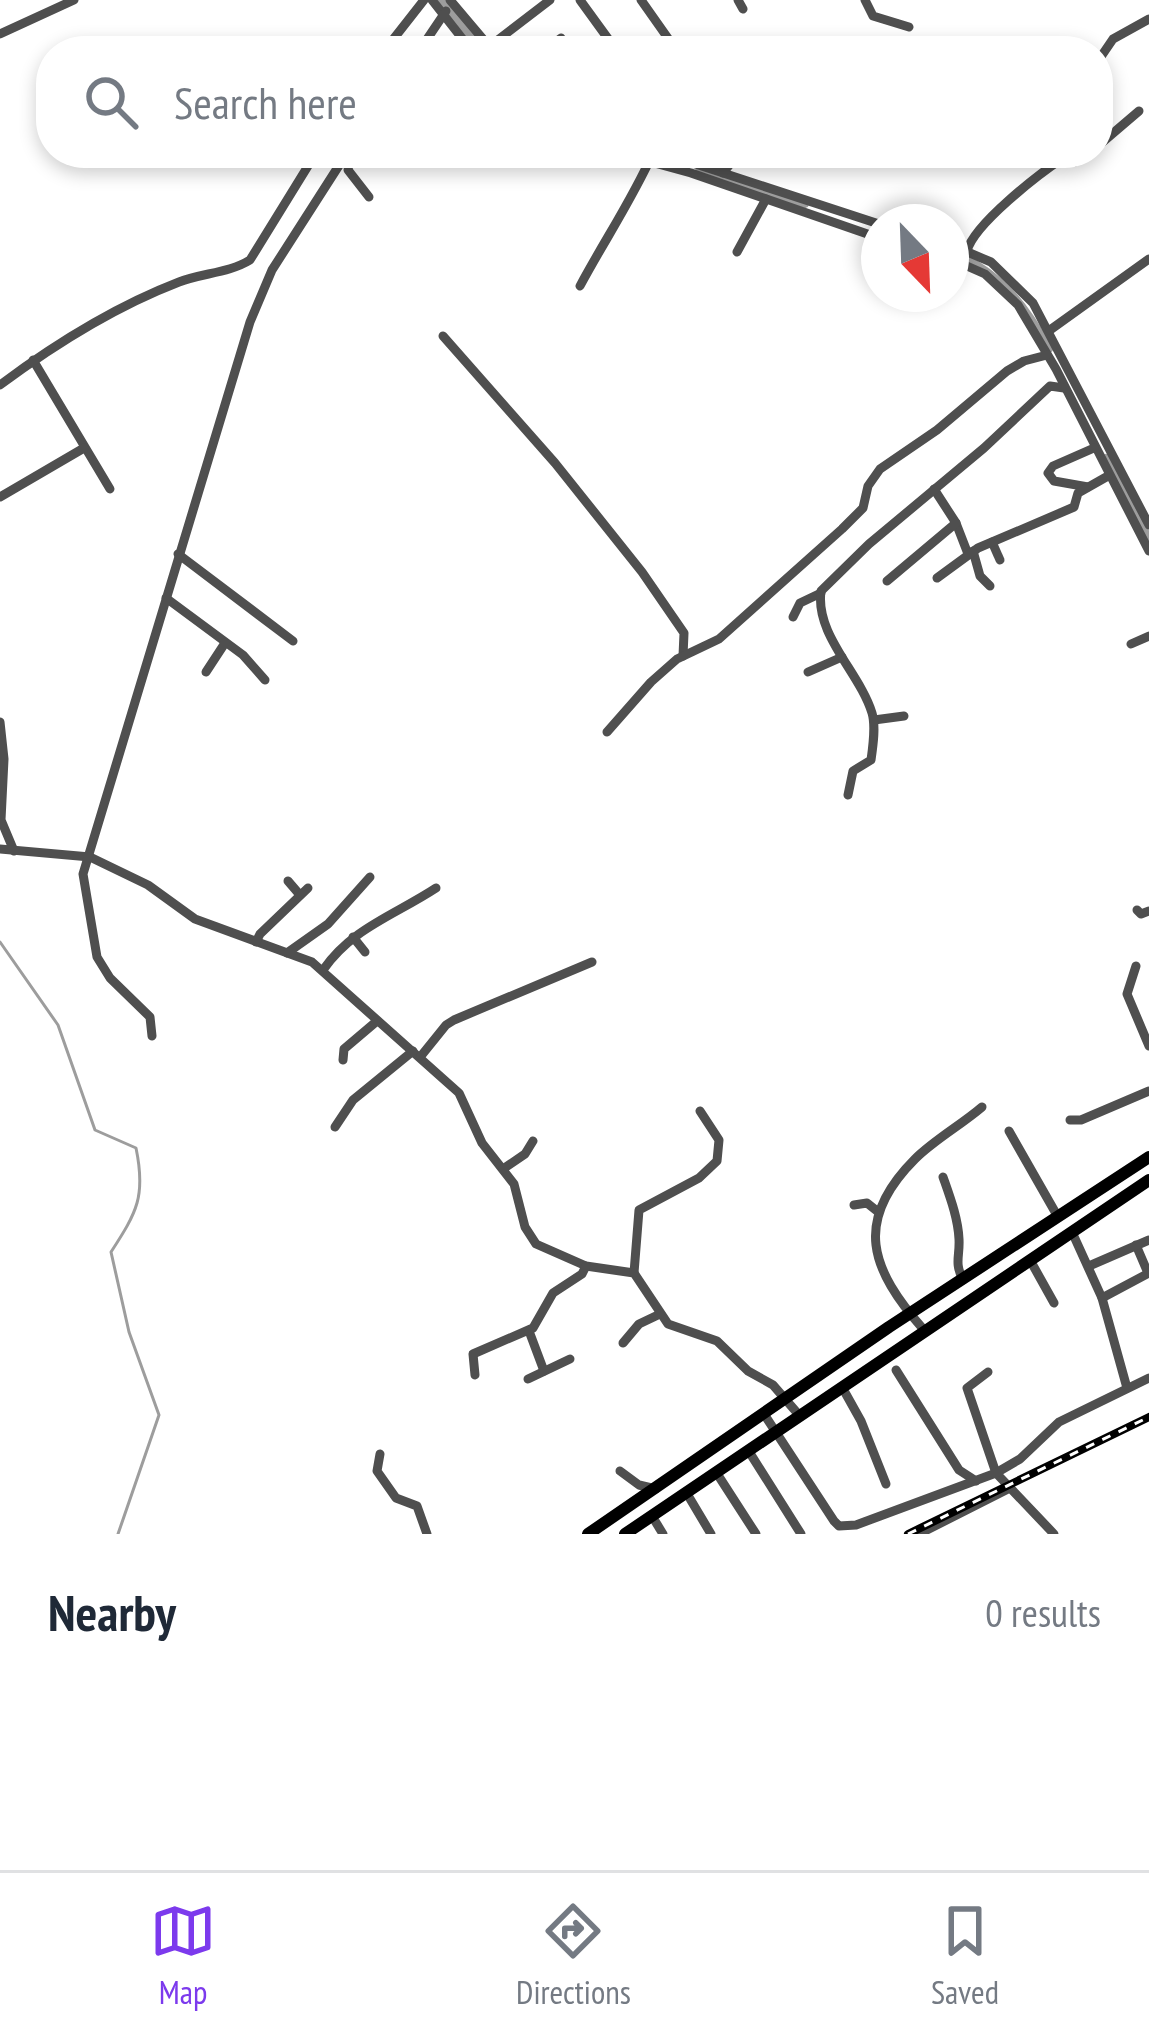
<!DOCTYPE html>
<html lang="en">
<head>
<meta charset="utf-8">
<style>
	body { margin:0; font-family:"PT Sans Narrow",sans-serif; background:#f2f2f3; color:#1f2937 }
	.compass { position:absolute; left:861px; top:204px; width:108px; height:108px; border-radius:50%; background:#fff; box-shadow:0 6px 18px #0003; rotate:157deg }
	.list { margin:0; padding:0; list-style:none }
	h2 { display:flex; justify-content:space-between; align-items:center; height:156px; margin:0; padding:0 48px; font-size:51px }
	h2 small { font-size:39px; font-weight:400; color:#747a83 }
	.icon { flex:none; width:66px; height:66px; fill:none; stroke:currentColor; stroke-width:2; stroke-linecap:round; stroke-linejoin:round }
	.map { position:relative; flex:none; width:1149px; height:1534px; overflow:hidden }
	.search { position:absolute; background:#fff; box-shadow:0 6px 18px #0003; left:36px; right:36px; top:36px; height:132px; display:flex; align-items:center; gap:30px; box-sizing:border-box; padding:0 42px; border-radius:48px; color:#747a83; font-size:45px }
	.sheet { height:336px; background:#fff }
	nav { display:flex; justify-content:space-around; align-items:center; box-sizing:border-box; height:168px; border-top:3px solid #e0e1e3; background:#fff; font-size:33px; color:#747a83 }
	nav a { display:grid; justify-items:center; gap:6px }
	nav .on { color:#7c3aed }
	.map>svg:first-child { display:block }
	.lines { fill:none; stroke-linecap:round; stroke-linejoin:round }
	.stream { stroke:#9d9d9d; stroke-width:3 }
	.canal { stroke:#9d9d9d; stroke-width:8 }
	.minor { stroke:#4f4f4f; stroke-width:9 }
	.major { stroke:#000; stroke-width:12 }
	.rail-casing { stroke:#000; stroke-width:8 }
	.rail { stroke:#fff; stroke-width:3; stroke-dasharray:9; stroke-linecap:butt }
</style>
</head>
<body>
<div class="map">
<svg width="1149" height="1534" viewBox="0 0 1149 1534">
	<rect width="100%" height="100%" fill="#fff"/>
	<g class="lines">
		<path class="stream" d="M0,942l58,83 37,105 41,18c10,48 1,64 -25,104l18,80 30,83 -41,119"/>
		<g class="canal">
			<polyline points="442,0 482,51"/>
			<polyline points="640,153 685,167"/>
			<polyline points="699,171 805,204"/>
			<path d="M951,252c48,19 74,53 98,97"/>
			<polyline points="1106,458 1149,539"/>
		</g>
		<g class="minor">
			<polyline points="432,0 472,51"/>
			<polyline points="450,0 493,51"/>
			<polyline points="580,0 617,51"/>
			<polyline points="641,0 677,51"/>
			<polyline points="738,0 743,9"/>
			<polyline points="865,0 873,16 909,27"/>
			<polyline points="0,34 74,0"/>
			<polyline points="490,46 550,0"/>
			<polyline points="384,51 424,0"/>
			<polyline points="419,51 446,11"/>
			<polyline points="544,51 561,38"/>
			<polyline points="807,51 818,43"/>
			<polyline points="1098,61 1113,39 1149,19"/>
			<polyline points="1098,146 1139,111"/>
			<polyline points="351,153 348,170 369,197"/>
			<polyline points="398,153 399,161"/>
			<polyline points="618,153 691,173 879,238"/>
			<polyline points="662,153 879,224"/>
			<polyline points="723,173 739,153"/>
			<polyline points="951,245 991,262 1033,303 1149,525"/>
			<path d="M967,251c7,-27 72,-77 96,-93l12,4 14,-9"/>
			<polyline points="737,252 766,199"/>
			<polyline points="951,259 985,274 1018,305 1056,369 1149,551"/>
			<path d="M580,286c24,-45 52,-86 73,-133"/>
			<polyline points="1050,330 1149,259"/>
			<polyline points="443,336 555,463 642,572 684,633 683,656"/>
			<polyline points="33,360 110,489"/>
			<path d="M0,385c55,-41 114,-78 179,-103 23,-9 50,-9 71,-22l66,-107"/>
			<polyline points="1088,487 1054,481 1048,473 1053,466 1094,448"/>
			<polyline points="934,489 956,523 968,554"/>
			<polyline points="0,497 84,448"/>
			<polyline points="992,542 1000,560"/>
			<polyline points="973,551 980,576 990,586"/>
			<polyline points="178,554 293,641"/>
			<polyline points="937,578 978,548 1074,507 1078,493 1108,476"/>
			<polyline points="887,581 956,523"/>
			<polyline points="166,598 243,655 265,680"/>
			<polyline points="793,617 800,603 821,593"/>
			<polyline points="1131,644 1149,636"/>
			<polyline points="206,672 225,643"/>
			<polyline points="808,672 842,657"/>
			<polyline points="874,720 904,716"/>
			<polyline points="0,722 4,759 1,820 14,851"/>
			<polyline points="607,732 651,682 677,659 719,639 842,529 863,508 868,486 880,469 937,430 1007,371 1024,361 1047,355"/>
			<path d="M848,795l5,-24 18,-11c2,-14 5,-34 1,-47 -12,-40 -57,-78 -51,-122l48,-47 115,-96 66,-62 14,2"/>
			<polyline points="0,849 90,857 148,885 195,919 312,962 459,1093 482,1143 514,1184 525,1227 536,1244 586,1266 634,1273 668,1324 717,1341 748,1371 773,1385 799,1415"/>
			<polyline points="288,881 300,895"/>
			<polyline points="1137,910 1141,914 1149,911"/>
			<polyline points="353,937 365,952"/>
			<polyline points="256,942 260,934 308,888"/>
			<polyline points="287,953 328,924 370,877"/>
			<polyline points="1136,966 1127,994 1149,1046"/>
			<path d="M323,970c29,-42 72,-55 113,-82"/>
			<polyline points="152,1036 150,1017 110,978 97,957 83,874 250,322 272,270 347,153"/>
			<polyline points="421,1056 446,1025 454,1020 592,962"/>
			<polyline points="343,1060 344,1049 377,1021"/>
			<polyline points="1070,1120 1081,1120 1149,1091"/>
			<polyline points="335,1127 353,1100 413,1051"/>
			<polyline points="1009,1131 1058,1217"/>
			<polyline points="503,1169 525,1154 533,1141"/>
			<path d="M943,1177c7,20 15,41 16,62 1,18 -5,23 4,41"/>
			<polyline points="854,1205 867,1203 877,1211"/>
			<polyline points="1072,1232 1102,1298 1127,1388"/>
			<polyline points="1136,1245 1148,1273"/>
			<polyline points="1030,1260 1054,1303"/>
			<polyline points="1089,1266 1149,1240"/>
			<polyline points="634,1273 639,1210 699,1178 717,1161 719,1140 700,1111"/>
			<polyline points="1102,1298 1149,1273"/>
			<path d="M924,1330c-54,-61 -71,-109 -9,-171 19,-19 46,-34 67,-52"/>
			<polyline points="529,1331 544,1371"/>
			<polyline points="623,1343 639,1324 660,1314"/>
			<polyline points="896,1370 959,1470 976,1481"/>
			<polyline points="988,1372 967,1388 996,1473 1054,1534"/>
			<polyline points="475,1375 473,1354 533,1328 553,1293 582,1274 586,1266"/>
			<polyline points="528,1379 570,1359"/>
			<polyline points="842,1387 861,1421 886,1484"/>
			<polyline points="764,1414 834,1521 839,1526 856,1525 996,1473 1020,1459 1059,1422 1149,1378"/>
			<polyline points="748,1450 801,1534"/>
			<polyline points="380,1454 377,1471 396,1498 417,1506 427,1534"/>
			<polyline points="620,1471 639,1485 656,1489"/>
			<polyline points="716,1472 756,1534"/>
			<polyline points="686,1492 711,1534"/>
			<polyline points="652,1516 663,1534"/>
			<polyline points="919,1534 1008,1489"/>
		</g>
		<g class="major">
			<polyline points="588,1534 889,1327 1149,1157"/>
			<polyline points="625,1534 1149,1180"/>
		</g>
		<g class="rail-casing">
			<polyline id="rail" points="908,1534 1149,1417"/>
		</g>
		<use href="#rail" class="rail"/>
	</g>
</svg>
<svg class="compass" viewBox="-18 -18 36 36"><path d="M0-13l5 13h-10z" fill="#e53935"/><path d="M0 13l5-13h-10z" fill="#747a83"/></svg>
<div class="search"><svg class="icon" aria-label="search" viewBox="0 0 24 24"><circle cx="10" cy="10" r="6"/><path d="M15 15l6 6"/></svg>Search here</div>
</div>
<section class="sheet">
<h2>Nearby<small>0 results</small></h2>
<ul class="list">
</ul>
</section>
<nav>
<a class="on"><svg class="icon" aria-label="map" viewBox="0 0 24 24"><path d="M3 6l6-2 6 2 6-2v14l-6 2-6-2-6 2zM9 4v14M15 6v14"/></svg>Map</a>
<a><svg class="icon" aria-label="directions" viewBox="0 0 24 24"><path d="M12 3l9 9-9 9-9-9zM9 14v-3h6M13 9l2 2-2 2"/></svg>Directions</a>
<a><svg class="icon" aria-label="saved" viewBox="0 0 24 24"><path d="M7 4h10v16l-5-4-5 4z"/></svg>Saved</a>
</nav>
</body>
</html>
